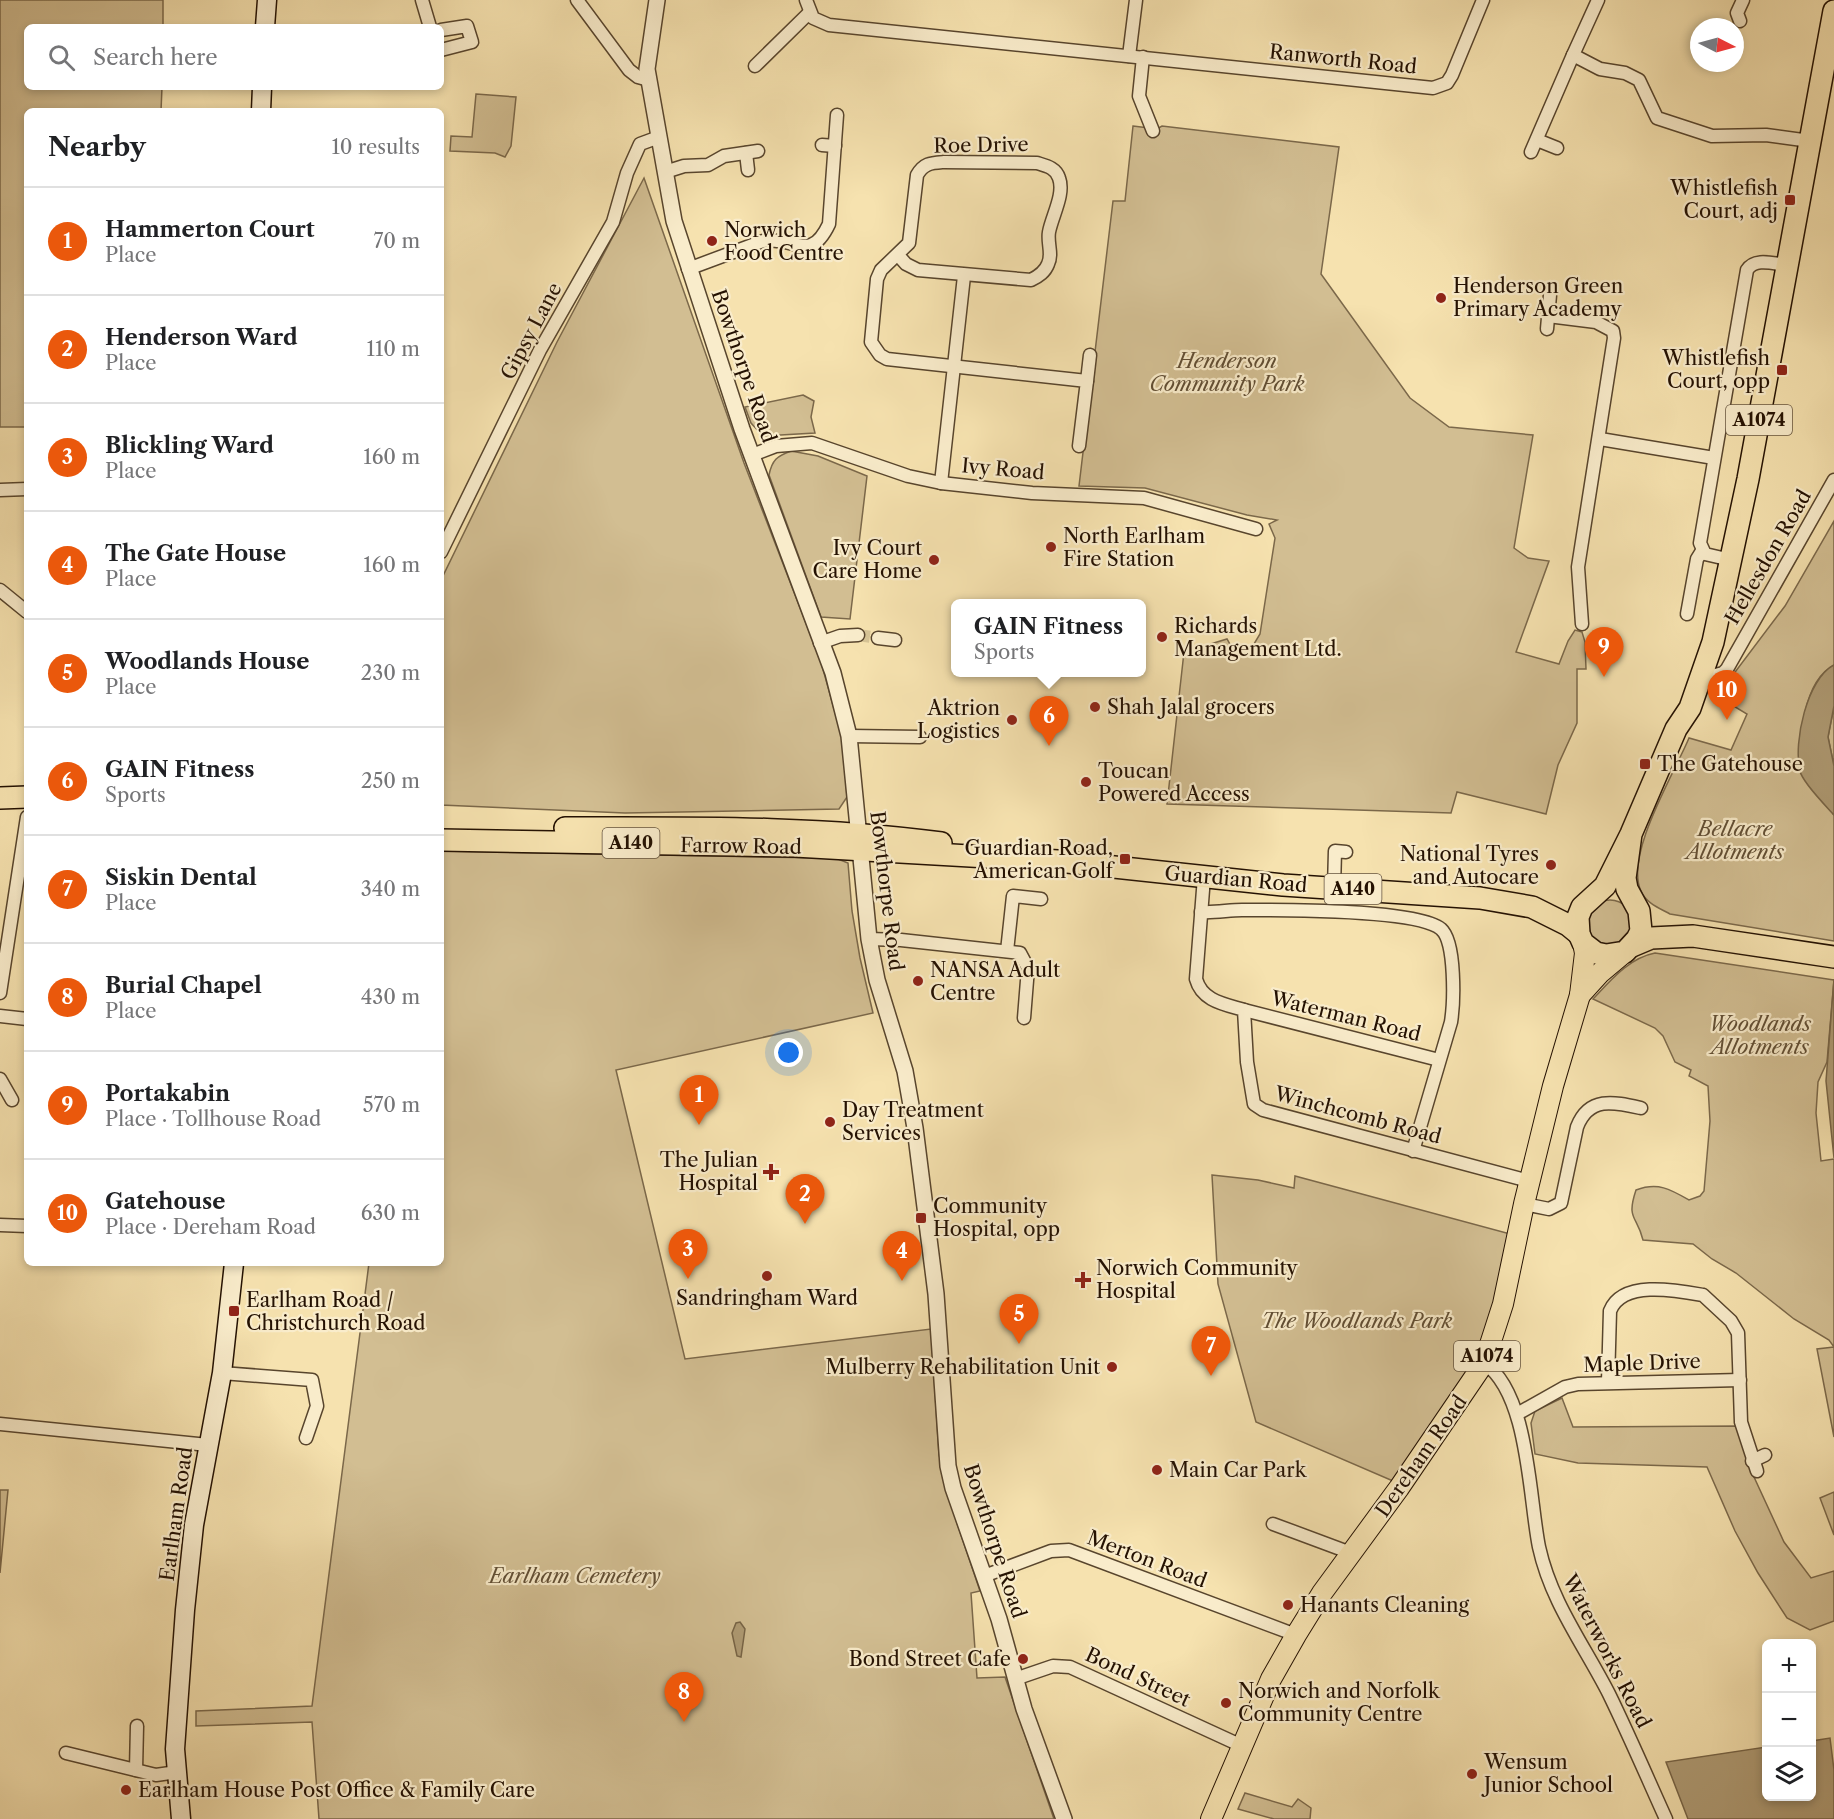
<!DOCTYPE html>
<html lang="en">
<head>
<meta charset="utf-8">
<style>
	body { margin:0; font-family:"Libre Caslon Text",serif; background:#f2f2f2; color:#202124 }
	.controls { position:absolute; right:18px; bottom:18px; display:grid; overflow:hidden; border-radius:9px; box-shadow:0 3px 9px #0003 }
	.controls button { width:54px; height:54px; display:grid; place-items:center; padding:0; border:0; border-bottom:2px solid #e0e0e0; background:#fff; color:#202124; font:30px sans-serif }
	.compass { position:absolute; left:1690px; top:18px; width:54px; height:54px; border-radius:50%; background:#fff; box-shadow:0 3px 9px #0003; rotate:96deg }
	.you { position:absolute; left:789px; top:1053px; width:21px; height:21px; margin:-15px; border:4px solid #fff; border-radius:50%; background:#1a73e8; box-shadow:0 0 0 9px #1a73e833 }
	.badge { display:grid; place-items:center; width:39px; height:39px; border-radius:50%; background:#ea580c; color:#fff; font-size:20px; font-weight:700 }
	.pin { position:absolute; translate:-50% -50px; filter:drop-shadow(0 2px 3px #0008) }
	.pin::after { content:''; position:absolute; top:32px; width:21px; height:18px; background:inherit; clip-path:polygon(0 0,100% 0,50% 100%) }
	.popup { position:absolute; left:951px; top:599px; width:195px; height:78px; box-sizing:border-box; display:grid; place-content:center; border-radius:9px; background:#fff; filter:drop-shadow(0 2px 4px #0005); font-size:20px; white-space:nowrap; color:#757577 }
	.popup b { font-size:22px; color:#202124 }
	.popup::after { content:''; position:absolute; left:50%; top:100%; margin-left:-12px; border:12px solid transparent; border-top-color:#fff }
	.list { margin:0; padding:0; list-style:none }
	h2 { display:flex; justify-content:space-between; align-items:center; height:78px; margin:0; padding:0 24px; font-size:26px }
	h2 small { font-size:20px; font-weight:400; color:#757577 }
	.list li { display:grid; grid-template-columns:39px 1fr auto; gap:18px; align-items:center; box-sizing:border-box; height:108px; padding:0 24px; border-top:2px solid #e0e0e0 }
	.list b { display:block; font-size:22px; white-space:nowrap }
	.list p { margin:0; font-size:20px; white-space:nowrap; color:#757577 }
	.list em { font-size:20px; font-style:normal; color:#757577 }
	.icon { flex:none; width:33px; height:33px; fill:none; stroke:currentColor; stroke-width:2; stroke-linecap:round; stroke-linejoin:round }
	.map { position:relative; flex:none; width:1834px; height:1819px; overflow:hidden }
	.search { position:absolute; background:#fff; box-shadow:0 3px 9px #0003; left:24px; top:24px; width:420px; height:66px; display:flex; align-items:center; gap:15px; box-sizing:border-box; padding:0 21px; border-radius:9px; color:#757577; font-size:22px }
	.panel { position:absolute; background:#fff; box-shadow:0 3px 9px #0003; left:24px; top:108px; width:420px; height:1158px; border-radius:9px }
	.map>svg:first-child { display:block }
	.green { fill:#d2be92; stroke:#7b684a; stroke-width:1.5 }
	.water { fill:#af9b74; stroke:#776446; stroke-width:1.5 }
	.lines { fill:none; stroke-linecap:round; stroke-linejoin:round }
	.minor-tunnel { stroke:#d6c395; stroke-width:12; stroke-dasharray:12 6; stroke-linecap:butt }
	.minor-casing { stroke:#58452d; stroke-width:15 }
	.tertiary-casing { stroke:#58452d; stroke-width:18 }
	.secondary-casing { stroke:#241102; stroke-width:21 }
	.primary-casing { stroke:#241102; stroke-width:22 }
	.trunk-casing { stroke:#241102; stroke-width:24 }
	.minor { stroke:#f9eccb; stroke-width:12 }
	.tertiary { stroke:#f9eccb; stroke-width:15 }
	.secondary { stroke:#f9eccb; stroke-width:18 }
	.primary { stroke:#f6e2af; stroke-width:20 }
	.trunk { stroke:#f6e2af; stroke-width:21 }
	.poi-dot { fill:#8f2418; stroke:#f9eccb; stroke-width:2 }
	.labels { text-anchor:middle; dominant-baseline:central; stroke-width:4.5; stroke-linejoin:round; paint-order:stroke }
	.shield { fill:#f9eccb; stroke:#64533e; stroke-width:1.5 }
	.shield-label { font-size:18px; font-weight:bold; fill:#241102 }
	.street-label { font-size:20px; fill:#241102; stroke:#f9eccb }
	.poi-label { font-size:20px; fill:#241102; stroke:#f9eccb; text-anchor:start }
	.park-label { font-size:20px; font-style:italic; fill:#614e34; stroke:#f9eccb }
</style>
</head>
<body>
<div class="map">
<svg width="1834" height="1819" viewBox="0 0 1834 1819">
	<rect width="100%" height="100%" fill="#f6e2af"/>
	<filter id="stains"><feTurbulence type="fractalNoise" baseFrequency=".00333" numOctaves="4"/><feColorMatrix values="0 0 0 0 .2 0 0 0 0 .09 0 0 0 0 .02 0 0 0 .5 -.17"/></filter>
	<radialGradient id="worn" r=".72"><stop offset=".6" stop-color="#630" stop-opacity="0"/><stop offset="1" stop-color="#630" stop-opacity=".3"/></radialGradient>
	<g class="green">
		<polygon points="0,0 163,0 163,27 27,27 27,87 162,87 161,111 27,111 27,427 0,427"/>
		<polygon points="476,94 516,97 511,146 505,157 495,153 450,151 451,136 472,137"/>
		<polygon points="1133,126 1157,129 1162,126 1339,147 1321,274 1410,398 1449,427 1533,435 1514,548 1528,558 1549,561 1516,652 1559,664 1568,641 1575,630 1582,632 1585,642 1586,669 1577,669 1577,723 1558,765 1546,814 1457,792 1451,813 1167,804 1184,652 1227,639 1235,653 1245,645 1251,649 1260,634 1275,538 1269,524 1277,520 1247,515 1145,488 1079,486 1113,201 1125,201"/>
		<polygon points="644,178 744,463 821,662 843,741 847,797 839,809 625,813 441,805 441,580 557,342"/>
		<polygon points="803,395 814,401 811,417 815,433 763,436 751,423 745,407"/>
		<path d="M791,451l27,5 49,20 -17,143 -29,-2 -52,-142c3,-15 8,-19 22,-24z"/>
		<path d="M1834,521v144c-32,17 -34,74 -34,107l34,43v126l-164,-27c-11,-6 -24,-11 -29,-23 -17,-36 34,-119 48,-153l42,12 16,-36 -30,-18 68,-90z"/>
		<polygon points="1834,706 1834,766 1828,737"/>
		<polygon points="441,851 822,858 838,859 848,863 852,911 860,958 873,1013 616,1070 685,1359 931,1329 939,1455 957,1523 980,1591 971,1593 977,1678 1005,1677 1054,1819 319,1819 312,1722 196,1726 196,1711 312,1706 369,1263 441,1263"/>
		<circle cx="1610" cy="923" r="23"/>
		<path d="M1655,953l179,27 -7,82 -9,20 -2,31 5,48 13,-2v188l-5,-7 -35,-21 -58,-46 -24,-14 -19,-15 -50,-4c-6,-25 -17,-20 -7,-50 22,-8 34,-1 53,10l11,-4 4,-5 6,-70 -2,-35 -19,-10 2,-6 -16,-8 -12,-26 -8,-8 -62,-29c18,-19 36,-41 62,-46z"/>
		<polygon points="1212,1175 1258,1180 1294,1188 1295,1176 1514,1235 1480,1353 1400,1484 1256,1422 1218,1284"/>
		<polygon points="1834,1347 1834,1437 1817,1349"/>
		<polygon points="1562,1398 1573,1427 1738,1426 1754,1477 1784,1542 1811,1578 1834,1571 1834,1621 1810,1630 1787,1618 1758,1573 1735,1531 1707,1467 1578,1463 1535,1454 1531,1423 1535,1411"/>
		<polygon points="0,1490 8,1490 0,1573"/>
		<polygon points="1834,1492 1834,1535 1820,1498"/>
		<polygon points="1245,1793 1292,1807 1298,1799 1311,1808 1310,1819 1274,1819 1238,1809"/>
	</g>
	<g class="water">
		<path d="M1834,665v41l-6,31 6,29v49c-8,-9 -32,-33 -34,-44 -7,-29 7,-92 34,-106z"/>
		<polygon points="1834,979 1834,1158 1826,1081"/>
		<polygon points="740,1622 745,1629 741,1657 737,1656 732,1633 736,1623"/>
		<polygon points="1830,1738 1834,1770 1834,1819 1688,1819 1666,1762 1766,1747 1766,1796 1812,1796 1812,1741"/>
	</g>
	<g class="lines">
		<polyline class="minor-tunnel" points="858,635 878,638"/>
		<g class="minor-casing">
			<g id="minor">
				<polyline points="422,0 430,27"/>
				<polyline points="577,0 629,70 638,77 649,80"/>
				<polyline points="806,0 813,18 829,25 1433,88 1447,83 1452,75 1483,0"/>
				<polyline points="1598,0 1573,55 1600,69 1625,73 1639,80 1657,118 1712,136 1766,135 1810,141"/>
				<polyline points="1740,21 1737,13 1743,0"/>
				<polyline points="441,30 467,26 472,42 441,50"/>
				<polyline points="1129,56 1136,0"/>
				<polyline points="1143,57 1139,96 1153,131"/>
				<polyline points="755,66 809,13"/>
				<polyline points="1537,140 1557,148"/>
				<polyline points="822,145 835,146"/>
				<polyline points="1531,152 1573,55"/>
				<polyline points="746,153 748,170"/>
				<polyline points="665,172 684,166 708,165 724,156 758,151"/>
				<path d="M898,255l8,9 12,6 113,10c8,-4 14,-8 17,-16 5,-10 -1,-21 1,-32 3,-16 16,-38 10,-54 -3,-10 -12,-12 -22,-15l-93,-1c-13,1 -20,1 -27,13l-8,68 -28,27 -4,9 -6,63 9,13 7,4 200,22 -8,65"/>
				<path d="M688,269l75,-28c32,-5 47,23 66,-17l8,-109"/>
				<polyline points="1548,316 1596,322 1613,331 1614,338 1578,567 1582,624"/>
				<polyline points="1547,329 1550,295"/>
				<polyline points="1087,381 1090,355"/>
				<polyline points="1600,439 1714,458"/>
				<polyline points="752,455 776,446 812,443 908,476 941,483 1032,493 1144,498 1256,529"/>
				<polyline points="941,483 964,276"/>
				<polyline points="0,490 27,489"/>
				<polyline points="441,552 540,350 613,222 627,173 640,144 659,137"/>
				<path d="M1731,560l-26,-6 -5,-11 47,-273c8,-13 27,-6 40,-5"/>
				<polyline points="0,590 27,612"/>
				<polyline points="1687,614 1697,559 1702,551"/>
				<polyline points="878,638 895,640"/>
				<polyline points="820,643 840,636 858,635"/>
				<polyline points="1700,679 1723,673 1727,669 1834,480"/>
				<polyline points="849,736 920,737"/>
				<path d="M1204,877l-8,102c6,22 28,25 48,31l3,52 7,42 9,6 266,71"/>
				<polyline points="1334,888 1335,851 1346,852"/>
				<path d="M1201,912c14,1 28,-2 41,-2 37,0 174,-1 199,19 15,13 13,74 10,93l-38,129"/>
				<polyline points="869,939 901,940 1020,953 1028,968 1024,1018"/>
				<polyline points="1007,951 1013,896 1041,899"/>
				<polyline points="0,993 27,817"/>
				<polyline points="1244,1010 1439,1060"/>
				<polyline points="0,1016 27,1019"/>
				<polyline points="0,1079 12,1100"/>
				<path d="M1524,1204l25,5 12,-6 16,-76c12,-31 37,-25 64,-19"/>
				<polyline points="0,1225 27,1226"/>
				<path d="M1484,1363c45,30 45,135 55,184 12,55 45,98 70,147 20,41 38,83 57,125"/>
				<polyline points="222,1373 312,1380 317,1406 306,1438"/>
				<path d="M1608,1382l2,-71c12,-31 65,-21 93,-16l28,26 7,12 3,89 16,49"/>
				<polyline points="1517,1414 1565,1387 1578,1384 1740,1380"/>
				<polyline points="0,1424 208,1445"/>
				<polyline points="1752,1461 1765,1455"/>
				<polyline points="1273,1524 1351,1553"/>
				<polyline points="984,1576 1051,1551 1069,1550 1296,1635"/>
				<polyline points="1015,1679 1053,1666 1070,1667 1242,1746"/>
				<polyline points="66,1753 156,1775 177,1772"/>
				<polyline points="136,1770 137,1726"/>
			</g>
		</g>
		<g class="tertiary-casing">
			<polyline id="tertiary" points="657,0 647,69 674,221 742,429 833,673 849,736 869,939 877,980 905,1071 915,1128 936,1294 948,1466 953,1488 999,1619 1024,1709 1064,1819"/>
		</g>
		<g class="secondary-casing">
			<g id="secondary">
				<polyline points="265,27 267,0"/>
				<polyline points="261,111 262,87"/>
				<polyline points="181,1819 175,1749 185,1610 194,1525 222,1373 234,1263"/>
			</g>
		</g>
		<g class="primary-casing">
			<g id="primary">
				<polyline points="1580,995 1600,973 1625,952"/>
				<polyline points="1211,1819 1271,1679 1296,1635 1322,1593 1399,1488 1484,1363 1503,1304 1524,1204 1553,1086 1580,995 1585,953 1583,943"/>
			</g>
		</g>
		<g class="trunk-casing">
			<g id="trunk">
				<polyline points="0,798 27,797"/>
				<path d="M565,828c126,0 251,-2 376,15"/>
				<polyline points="1631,834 1625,878 1627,889 1639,911 1641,931 1637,939 1625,952 1606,955 1596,953 1583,943 1579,934 1578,917 1582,907 1605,886 1631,834 1676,729 1690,708 1713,642 1748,479 1834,11"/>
				<polyline points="441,840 795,846 1058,861 1283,885 1480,898 1532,907 1568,925 1579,934"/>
				<polyline points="1632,946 1651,938 1693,936 1834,957"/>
			</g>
		</g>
		<use href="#minor" class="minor"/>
		<use href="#tertiary" class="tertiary"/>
		<use href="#secondary" class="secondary"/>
		<use href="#primary" class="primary"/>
		<use href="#trunk" class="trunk"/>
	</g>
	<g class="poi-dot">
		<rect x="1784" y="194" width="12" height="12" rx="3"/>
		<circle cx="712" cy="241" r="6"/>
		<circle cx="1441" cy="298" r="6"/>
		<rect x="1776" y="364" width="12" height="12" rx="3"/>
		<circle cx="1051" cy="547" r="6"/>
		<circle cx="934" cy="560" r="6"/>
		<circle cx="1162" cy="637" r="6"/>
		<circle cx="1095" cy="707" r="6"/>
		<circle cx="1012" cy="720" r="6"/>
		<rect x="1639" y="758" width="12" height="12" rx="3"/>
		<circle cx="1086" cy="782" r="6"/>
		<rect x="1119" y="853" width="12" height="12" rx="3"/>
		<circle cx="1551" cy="865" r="6"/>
		<circle cx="918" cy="981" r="6"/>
		<circle cx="830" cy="1122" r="6"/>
		<path d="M768 1163h6v6h6v6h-6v6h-6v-6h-6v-6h6z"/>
		<rect x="915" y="1212" width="12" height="12" rx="3"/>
		<circle cx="767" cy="1276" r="6"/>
		<path d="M1080 1271h6v6h6v6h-6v6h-6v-6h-6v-6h6z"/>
		<rect x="228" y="1305" width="12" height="12" rx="3"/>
		<circle cx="1112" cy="1367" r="6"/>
		<circle cx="1157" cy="1470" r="6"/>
		<circle cx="1288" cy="1605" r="6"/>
		<circle cx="1023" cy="1659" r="6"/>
		<circle cx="1226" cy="1703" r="6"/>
		<circle cx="1472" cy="1774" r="6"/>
		<circle cx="126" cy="1790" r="6"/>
	</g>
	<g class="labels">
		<g class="shield">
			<rect x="1726" y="405" width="66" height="30" rx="4.5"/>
			<rect x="602.5" y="828" width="57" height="30" rx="4.5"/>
			<rect x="1324.5" y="874" width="57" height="30" rx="4.5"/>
			<rect x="1454" y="1341" width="66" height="30" rx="4.5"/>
		</g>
		<g class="shield-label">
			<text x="1759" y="420">A1074</text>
			<text x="631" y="843">A140</text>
			<text x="1353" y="889">A140</text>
			<text x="1487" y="1356">A1074</text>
		</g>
		<g class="street-label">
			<text transform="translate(1343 59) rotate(6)">Ranworth Road</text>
			<text transform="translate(981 145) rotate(-1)">Roe Drive</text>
			<text transform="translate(531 331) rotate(-62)">Gipsy Lane</text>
			<text transform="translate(744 366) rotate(71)">Bowthorpe Road</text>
			<text transform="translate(1003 469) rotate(5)">Ivy Road</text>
			<text transform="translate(1768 557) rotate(-60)">Hellesdon Road</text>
			<text transform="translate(741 846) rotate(1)">Farrow Road</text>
			<text transform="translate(1236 879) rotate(5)">Guardian Road</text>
			<text transform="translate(887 891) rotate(83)">Bowthorpe Road</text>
			<text transform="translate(1346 1016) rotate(14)">Waterman Road</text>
			<text transform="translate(1358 1115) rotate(15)">Winchcomb Road</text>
			<text transform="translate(1642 1363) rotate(-2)">Maple Drive</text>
			<text transform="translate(1421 1456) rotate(-55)">Dereham Road</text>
			<text transform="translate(176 1514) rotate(-82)">Earlham Road</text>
			<text transform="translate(995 1541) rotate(72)">Bowthorpe Road</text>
			<text transform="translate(1147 1559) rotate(21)">Merton Road</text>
			<text transform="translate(1607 1651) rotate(63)">Waterworks Road</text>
			<text transform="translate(1138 1677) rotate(25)">Bond Street</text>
		</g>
		<g class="poi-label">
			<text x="1778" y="188" text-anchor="end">Whistlefish<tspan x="1778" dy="23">Court, adj</tspan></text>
			<text x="724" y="230">Norwich<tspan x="724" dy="23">Food Centre</tspan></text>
			<text x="1453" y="286">Henderson Green<tspan x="1453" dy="23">Primary Academy</tspan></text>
			<text x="1770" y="358" text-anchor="end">Whistlefish<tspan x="1770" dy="23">Court, opp</tspan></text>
			<text x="1063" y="536">North Earlham<tspan x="1063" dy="23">Fire Station</tspan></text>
			<text x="922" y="548" text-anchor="end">Ivy Court<tspan x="922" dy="23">Care Home</tspan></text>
			<text x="1174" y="626">Richards<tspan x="1174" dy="23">Management Ltd.</tspan></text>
			<text x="1107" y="707">Shah Jalal grocers</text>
			<text x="1000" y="708" text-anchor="end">Aktrion<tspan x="1000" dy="23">Logistics</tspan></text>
			<text x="1657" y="764">The Gatehouse</text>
			<text x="1098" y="771">Toucan<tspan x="1098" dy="23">Powered Access</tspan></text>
			<text x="1113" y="848" text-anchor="end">Guardian Road,<tspan x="1113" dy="23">American Golf</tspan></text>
			<text x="1539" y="854" text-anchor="end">National Tyres<tspan x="1539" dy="23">and Autocare</tspan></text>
			<text x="930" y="970">NANSA Adult<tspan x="930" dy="23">Centre</tspan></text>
			<text x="842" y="1110">Day Treatment<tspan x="842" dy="23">Services</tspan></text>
			<text x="758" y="1160" text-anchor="end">The Julian<tspan x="758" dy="23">Hospital</tspan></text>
			<text x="933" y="1206">Community<tspan x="933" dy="23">Hospital, opp</tspan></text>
			<text x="1096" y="1268">Norwich Community<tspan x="1096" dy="23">Hospital</tspan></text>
			<text x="767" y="1298" text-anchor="middle">Sandringham Ward</text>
			<text x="246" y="1300">Earlham Road /<tspan x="246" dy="23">Christchurch Road</tspan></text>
			<text x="1100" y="1367" text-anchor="end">Mulberry Rehabilitation Unit</text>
			<text x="1169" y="1470">Main Car Park</text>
			<text x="1300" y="1605">Hanants Cleaning</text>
			<text x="1011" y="1659" text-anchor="end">Bond Street Cafe</text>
			<text x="1238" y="1691">Norwich and Norfolk<tspan x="1238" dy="23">Community Centre</tspan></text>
			<text x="1484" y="1762">Wensum<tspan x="1484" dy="23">Junior School</tspan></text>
			<text x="138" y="1790">Earlham House Post Office &amp; Family Care</text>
		</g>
		<g class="park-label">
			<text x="1227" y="361">Henderson<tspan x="1227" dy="23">Community Park</tspan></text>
			<text x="1735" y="829">Bellacre<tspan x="1735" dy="23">Allotments</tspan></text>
			<text x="1760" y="1024">Woodlands<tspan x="1760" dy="23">Allotments</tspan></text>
			<text x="1357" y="1321">The Woodlands Park</text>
			<text x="575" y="1576">Earlham Cemetery</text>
		</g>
	</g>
	<rect width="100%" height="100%" filter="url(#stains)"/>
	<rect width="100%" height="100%" fill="url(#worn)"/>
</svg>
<div class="controls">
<button>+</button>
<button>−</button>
<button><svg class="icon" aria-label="layers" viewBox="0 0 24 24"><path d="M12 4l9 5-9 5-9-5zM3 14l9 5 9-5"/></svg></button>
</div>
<svg class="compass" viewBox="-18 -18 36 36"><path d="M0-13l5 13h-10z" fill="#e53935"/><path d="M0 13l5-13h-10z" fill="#757577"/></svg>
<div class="you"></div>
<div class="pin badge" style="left:699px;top:1125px">1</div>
<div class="pin badge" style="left:805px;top:1224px">2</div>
<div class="pin badge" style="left:688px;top:1279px">3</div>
<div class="pin badge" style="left:902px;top:1281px">4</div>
<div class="pin badge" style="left:1019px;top:1344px">5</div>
<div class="pin badge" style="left:1049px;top:746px">6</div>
<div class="popup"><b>GAIN Fitness</b>Sports</div>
<div class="pin badge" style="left:1211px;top:1376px">7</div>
<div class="pin badge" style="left:684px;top:1722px">8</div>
<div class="pin badge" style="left:1604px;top:677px">9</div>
<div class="pin badge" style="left:1727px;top:720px">10</div>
<div class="search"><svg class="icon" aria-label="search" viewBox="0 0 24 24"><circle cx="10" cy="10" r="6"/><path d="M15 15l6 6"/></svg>Search here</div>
<section class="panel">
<h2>Nearby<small>10 results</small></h2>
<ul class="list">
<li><span class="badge">1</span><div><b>Hammerton Court</b><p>Place</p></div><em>70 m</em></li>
<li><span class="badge">2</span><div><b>Henderson Ward</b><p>Place</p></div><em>110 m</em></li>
<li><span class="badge">3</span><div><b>Blickling Ward</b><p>Place</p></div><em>160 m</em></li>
<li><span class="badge">4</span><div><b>The Gate House</b><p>Place</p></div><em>160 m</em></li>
<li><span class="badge">5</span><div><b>Woodlands House</b><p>Place</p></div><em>230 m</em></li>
<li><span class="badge">6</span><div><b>GAIN Fitness</b><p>Sports</p></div><em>250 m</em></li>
<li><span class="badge">7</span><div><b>Siskin Dental</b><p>Place</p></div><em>340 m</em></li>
<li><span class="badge">8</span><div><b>Burial Chapel</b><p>Place</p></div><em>430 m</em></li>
<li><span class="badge">9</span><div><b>Portakabin</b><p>Place · Tollhouse Road</p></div><em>570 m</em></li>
<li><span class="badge">10</span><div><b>Gatehouse</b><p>Place · Dereham Road</p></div><em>630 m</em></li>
</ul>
</section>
</div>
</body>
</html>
